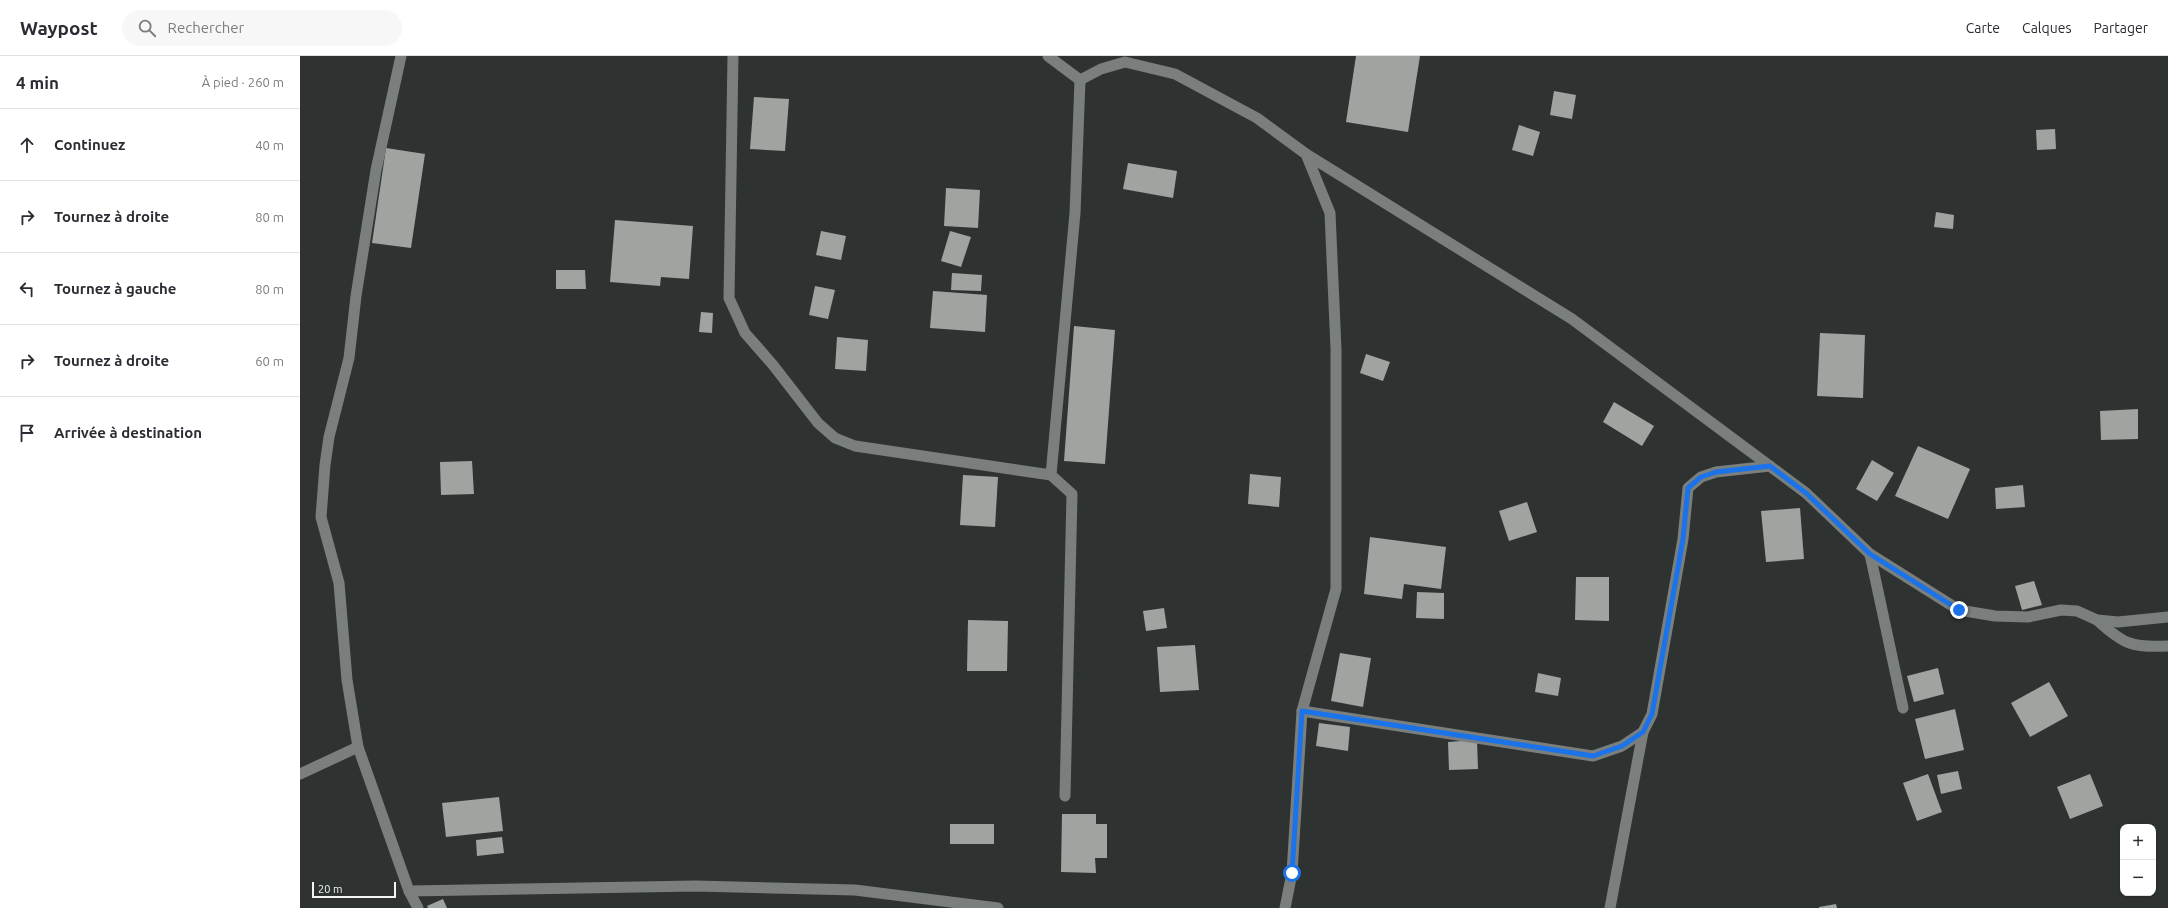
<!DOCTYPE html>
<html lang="fr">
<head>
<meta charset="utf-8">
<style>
	body { margin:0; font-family:Ubuntu,sans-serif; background:#f7f7f7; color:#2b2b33 }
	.controls { position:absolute; right:12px; bottom:12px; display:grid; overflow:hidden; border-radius:8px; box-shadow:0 1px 3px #0004 }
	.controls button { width:36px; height:36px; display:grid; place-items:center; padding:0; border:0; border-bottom:1px solid #e1e1e2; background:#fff; color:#2b2b33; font:20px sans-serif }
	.scale { position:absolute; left:12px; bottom:10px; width:84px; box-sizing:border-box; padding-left:4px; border:2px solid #f1f4f4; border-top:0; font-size:11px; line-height:14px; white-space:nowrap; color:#f1f4f4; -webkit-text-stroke:3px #2e3332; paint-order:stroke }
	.stop { position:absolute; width:12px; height:12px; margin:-9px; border:3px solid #1a73e8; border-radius:50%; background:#fff }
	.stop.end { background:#1a73e8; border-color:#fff; box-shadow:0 1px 4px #0008 }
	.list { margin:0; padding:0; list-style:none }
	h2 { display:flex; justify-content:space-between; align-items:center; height:52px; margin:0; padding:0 16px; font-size:17px }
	h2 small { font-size:13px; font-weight:400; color:#7c7c81 }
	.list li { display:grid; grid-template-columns:26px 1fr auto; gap:12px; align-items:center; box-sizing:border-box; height:72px; padding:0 16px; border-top:1px solid #e1e1e2 }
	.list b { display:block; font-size:15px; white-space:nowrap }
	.list em { font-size:13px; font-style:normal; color:#7c7c81 }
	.icon { flex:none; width:22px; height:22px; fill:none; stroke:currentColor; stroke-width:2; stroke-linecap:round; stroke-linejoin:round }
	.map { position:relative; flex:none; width:1868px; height:852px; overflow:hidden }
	header { display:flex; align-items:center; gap:24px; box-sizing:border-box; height:56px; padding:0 20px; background:#fff; border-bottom:1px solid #e1e1e2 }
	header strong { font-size:19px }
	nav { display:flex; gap:22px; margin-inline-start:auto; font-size:14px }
	.search { width:280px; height:36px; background:#f7f7f7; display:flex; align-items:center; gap:10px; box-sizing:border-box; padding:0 14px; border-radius:22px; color:#7c7c81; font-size:15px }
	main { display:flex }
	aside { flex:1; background:#fff }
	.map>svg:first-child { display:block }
	.building { fill:#a0a4a1 }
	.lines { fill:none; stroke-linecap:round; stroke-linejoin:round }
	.minor { stroke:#7a7f7e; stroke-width:11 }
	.route { stroke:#1a73e8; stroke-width:5 }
</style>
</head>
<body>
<header>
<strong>Waypost</strong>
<div class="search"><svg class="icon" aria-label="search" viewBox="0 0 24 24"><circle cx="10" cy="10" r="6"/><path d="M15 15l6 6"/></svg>Rechercher</div>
<nav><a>Carte</a><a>Calques</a><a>Partager</a></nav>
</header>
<main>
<aside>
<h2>4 min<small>À pied · 260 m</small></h2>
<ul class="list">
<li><svg class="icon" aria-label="ahead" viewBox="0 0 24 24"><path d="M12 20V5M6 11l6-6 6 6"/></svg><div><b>Continuez</b></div><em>40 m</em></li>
<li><svg class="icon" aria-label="right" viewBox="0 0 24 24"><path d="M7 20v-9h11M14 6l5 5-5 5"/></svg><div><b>Tournez à droite</b></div><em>80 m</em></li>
<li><svg class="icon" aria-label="left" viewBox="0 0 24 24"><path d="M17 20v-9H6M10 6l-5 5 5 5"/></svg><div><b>Tournez à gauche</b></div><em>80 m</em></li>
<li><svg class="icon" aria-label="right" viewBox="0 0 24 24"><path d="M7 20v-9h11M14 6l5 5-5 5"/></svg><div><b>Tournez à droite</b></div><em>60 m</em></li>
<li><svg class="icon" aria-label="arrive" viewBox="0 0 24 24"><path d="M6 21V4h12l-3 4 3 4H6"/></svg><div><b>Arrivée à destination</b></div></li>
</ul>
</aside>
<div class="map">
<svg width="1868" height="852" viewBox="0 0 1868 852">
	<rect width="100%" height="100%" fill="#2e3332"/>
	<g class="building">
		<polygon points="1056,0 1120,0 1108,76 1046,66"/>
		<polygon points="1254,35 1276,39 1272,63 1250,59"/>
		<polygon points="454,41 489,43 485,95 450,93"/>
		<polygon points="1219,69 1240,76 1233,100 1212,94"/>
		<polygon points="1755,73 1756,93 1737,94 1736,74"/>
		<polygon points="86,92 125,98 111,192 72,187"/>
		<polygon points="828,107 877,115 873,142 823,133"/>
		<polygon points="646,132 680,134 678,172 644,170"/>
		<polygon points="1636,156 1654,159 1653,173 1634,171"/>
		<polygon points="315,164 393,170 389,223 361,221 360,230 310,226"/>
		<polygon points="521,175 546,180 541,204 516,199"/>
		<polygon points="650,175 671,181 661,211 641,205"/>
		<polygon points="256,214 285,214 286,233 256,233"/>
		<polygon points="652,217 682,219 681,235 651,234"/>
		<polygon points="515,230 535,234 528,263 509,259"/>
		<polygon points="633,235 687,239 685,276 630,272"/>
		<polygon points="401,256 413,257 412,277 399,276"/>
		<polygon points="774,270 815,274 805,408 764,405"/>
		<polygon points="1520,277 1565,279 1563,342 1517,340"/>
		<polygon points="537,281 568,284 566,315 535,313"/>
		<polygon points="1066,298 1090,306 1083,325 1060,317"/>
		<polygon points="1314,346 1354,370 1342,390 1303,366"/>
		<polygon points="1838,353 1838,383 1801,384 1800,355"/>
		<polygon points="1618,390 1670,413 1648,463 1595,440"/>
		<polygon points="1572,404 1594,417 1577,445 1556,433"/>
		<polygon points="172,405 174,438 141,439 140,406"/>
		<polygon points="950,418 981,421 979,451 948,448"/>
		<polygon points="663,419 698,421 695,471 660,469"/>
		<polygon points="1723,429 1725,451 1696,453 1695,432"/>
		<polygon points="1227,446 1237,476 1209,485 1199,455"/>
		<polygon points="1500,452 1504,503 1466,506 1461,455"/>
		<polygon points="1070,481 1146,491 1141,533 1104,528 1102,543 1064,538"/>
		<polygon points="1276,521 1309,521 1309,565 1275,564"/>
		<polygon points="1734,525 1742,549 1722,554 1715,530"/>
		<polygon points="1117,536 1144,537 1144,563 1116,562"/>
		<polygon points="864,552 867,572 846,575 843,555"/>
		<polygon points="668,564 708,565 707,615 667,615"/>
		<polygon points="895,589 899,634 860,636 857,591"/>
		<polygon points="1040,597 1071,602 1063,651 1031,645"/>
		<polygon points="1638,612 1644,638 1614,646 1607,620"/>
		<polygon points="1238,617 1261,622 1258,640 1235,636"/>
		<polygon points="1749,626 1768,660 1730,681 1711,647"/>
		<polygon points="1655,653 1664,694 1625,703 1615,663"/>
		<polygon points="1019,667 1050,671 1048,695 1016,690"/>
		<polygon points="1177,684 1178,713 1149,714 1148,686"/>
		<polygon points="1658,715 1662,733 1641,738 1637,719"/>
		<polygon points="1628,718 1642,756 1617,765 1603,727"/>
		<polygon points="1790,718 1803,750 1770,763 1757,731"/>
		<polygon points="199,741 203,775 146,781 142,747"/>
		<polygon points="762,758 796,758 796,768 807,768 807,802 795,802 796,817 761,816"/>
		<rect x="650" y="768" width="44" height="20"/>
		<polygon points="202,781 204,797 177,800 176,784"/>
		<polygon points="143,843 147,852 128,852 127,850"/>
		<polygon points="1536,848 1537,852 1519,852 1519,851"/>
	</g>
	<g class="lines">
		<g class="minor">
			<polyline points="101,0 76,114 56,240 49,302 29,381 25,409 21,461 39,527 47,624 58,691 109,835 118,852"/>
			<polyline points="433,0 429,242 445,277 473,309 518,367 535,382 555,390 751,419"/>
			<polyline points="748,0 780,24 801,13 825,6 875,18 957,62 1006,98 1272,263 1506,437 1570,498 1659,554 1695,560 1728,561 1761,554 1777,555 1797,564 1818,566 1868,561"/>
			<polyline points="1570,498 1603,652"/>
			<path d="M1797,564c26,24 35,28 71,26"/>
			<polyline points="1002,655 1293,700 1322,690 1343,676 1352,658 1383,483 1388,432 1401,421 1416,416 1470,410"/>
			<polyline points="0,718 58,691"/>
			<polyline points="765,740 772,438 751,419 775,157 780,24"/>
			<polyline points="109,835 396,830 555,834 698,852"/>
			<polyline points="985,852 992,817 1002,655 1036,533 1036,293 1030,157 1006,98"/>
			<polyline points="1310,852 1343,676"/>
		</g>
	</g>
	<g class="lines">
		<polyline class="route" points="992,817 1002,655 1293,700 1322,690 1343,676 1352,658 1383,483 1388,432 1401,421 1416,416 1470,410 1506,437 1570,498 1659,554"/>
	</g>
</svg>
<div class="controls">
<button>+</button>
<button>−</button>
</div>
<div class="scale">20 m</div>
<div class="stop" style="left:992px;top:817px"></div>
<div class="stop end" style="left:1659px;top:554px"></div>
</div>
</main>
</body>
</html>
